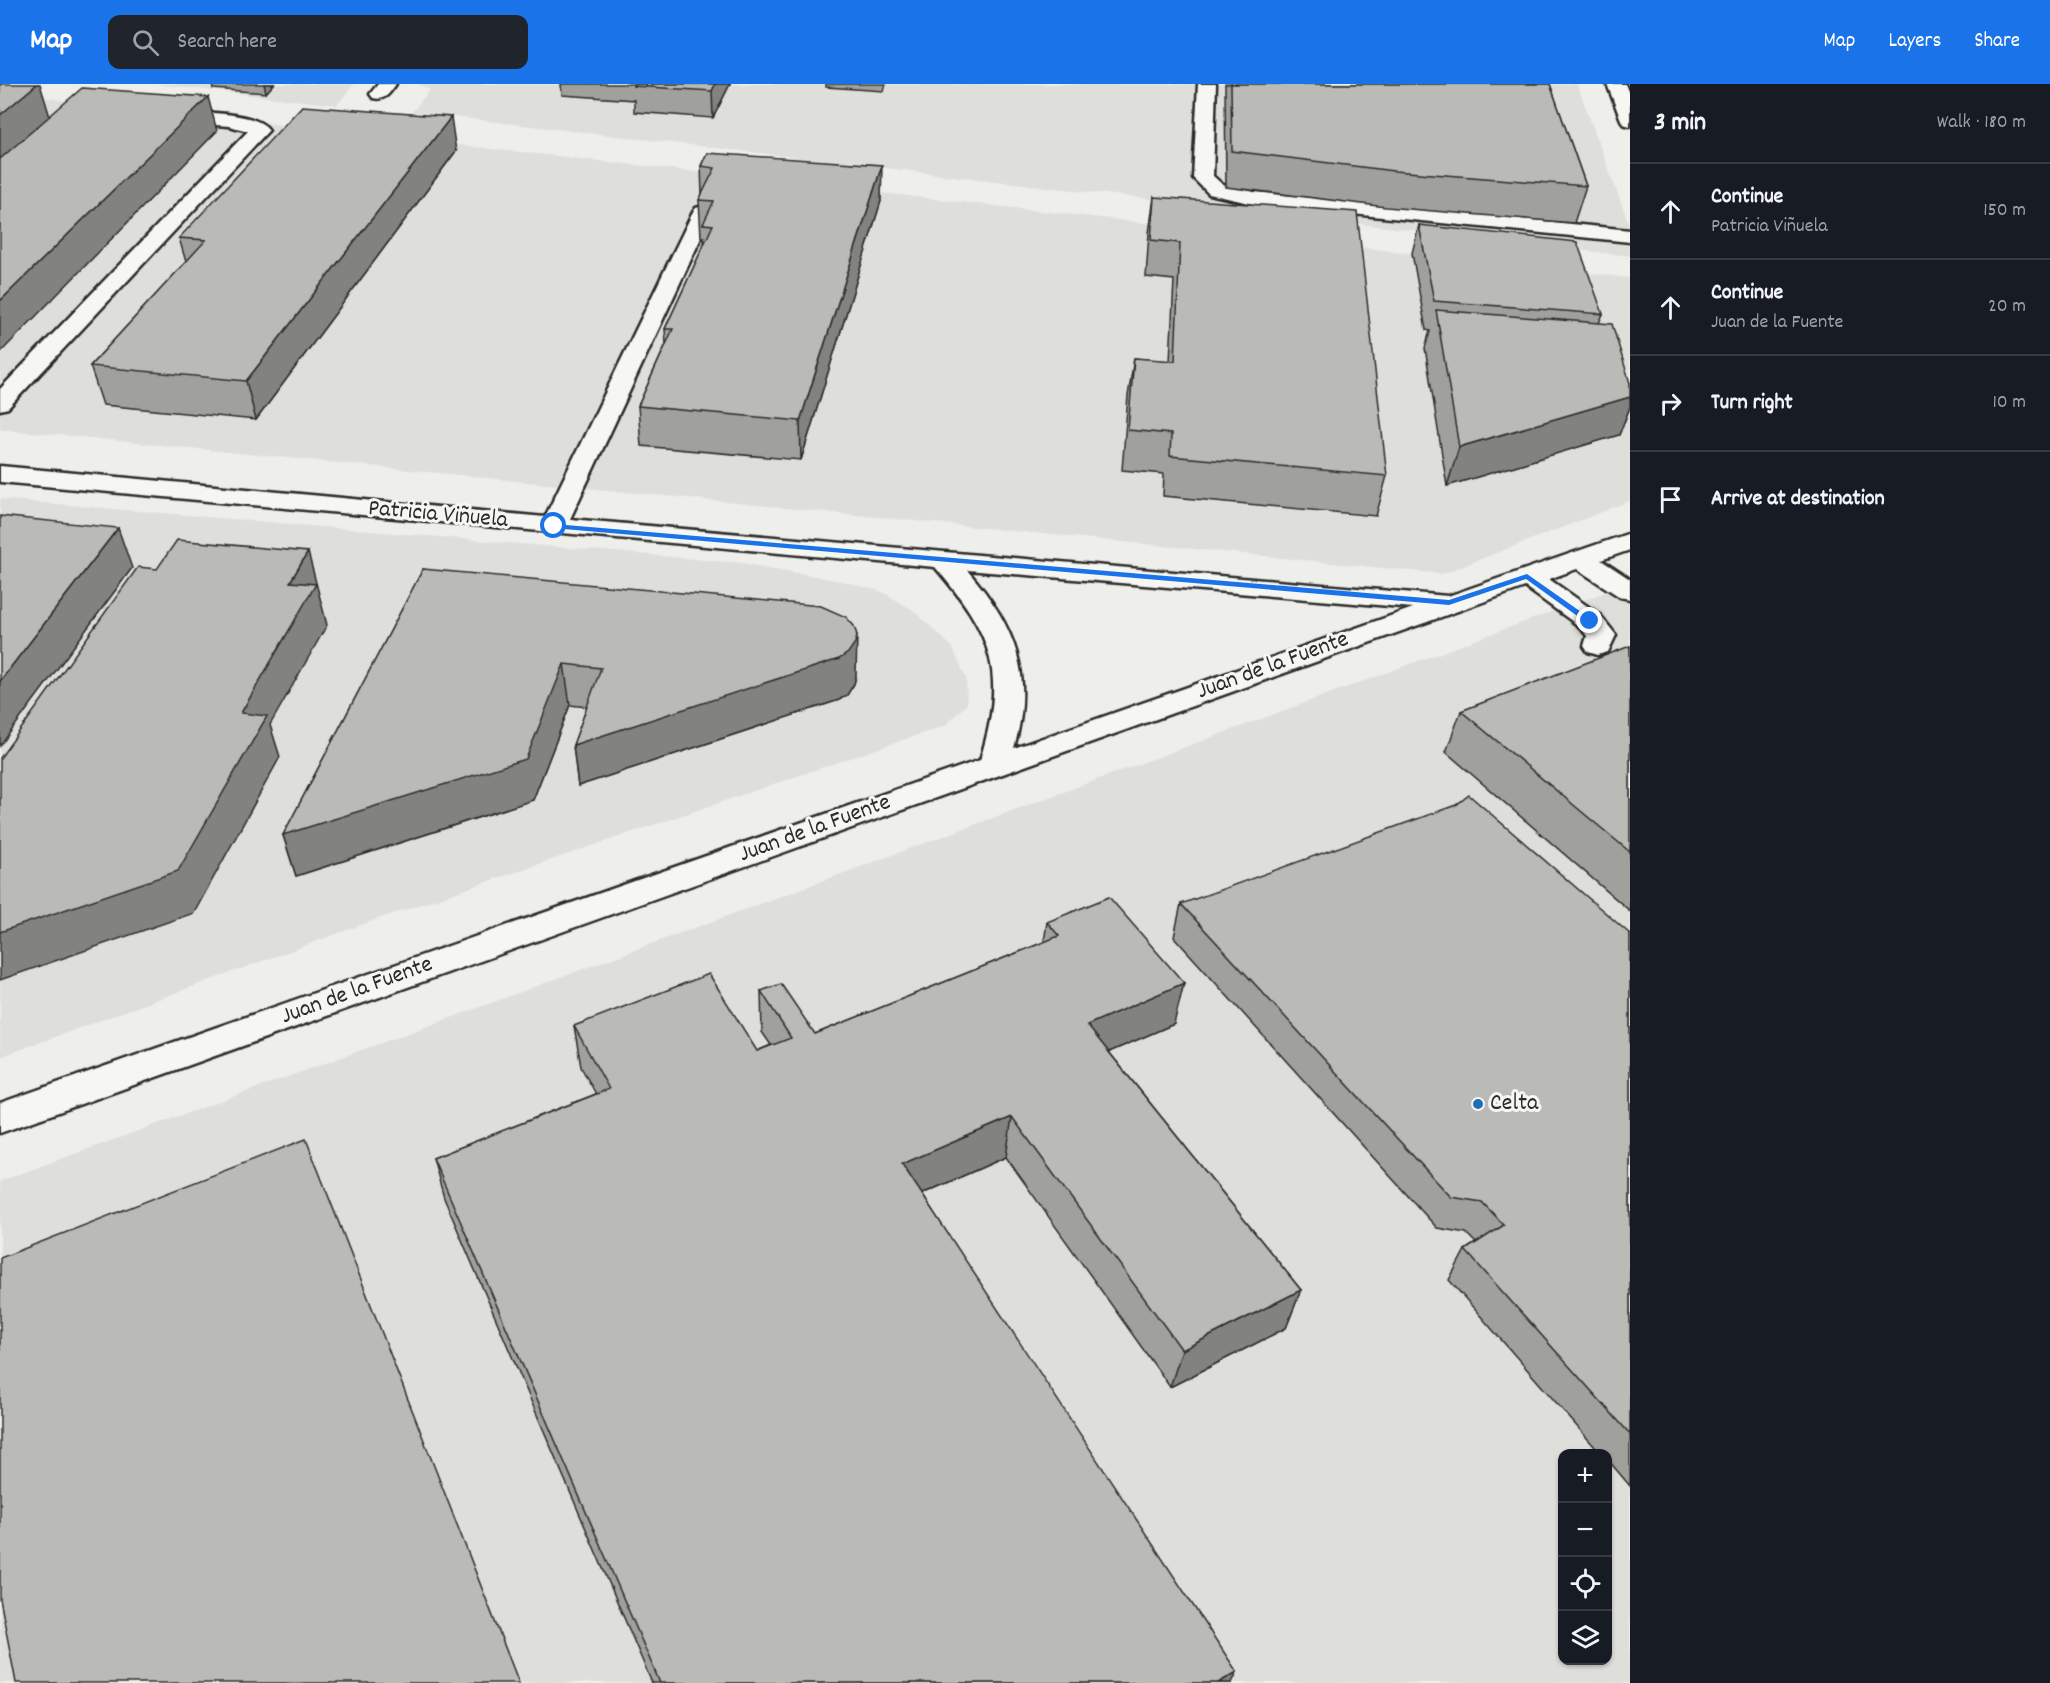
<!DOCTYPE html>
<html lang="en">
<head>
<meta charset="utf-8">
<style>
	body { margin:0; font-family:Dekko,sans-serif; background:#20242c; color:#f1f3f6 }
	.controls { position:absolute; right:18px; bottom:18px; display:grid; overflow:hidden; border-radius:12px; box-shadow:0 2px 4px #0004 }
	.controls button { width:54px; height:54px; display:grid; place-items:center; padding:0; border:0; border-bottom:2px solid #363941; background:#171b24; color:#f1f3f6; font:30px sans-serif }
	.stop { position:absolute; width:18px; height:18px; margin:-14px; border:4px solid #1a73e8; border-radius:50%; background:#fff }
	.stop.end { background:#1a73e8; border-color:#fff; box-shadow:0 2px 6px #0008 }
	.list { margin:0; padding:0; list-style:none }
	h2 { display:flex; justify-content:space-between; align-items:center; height:78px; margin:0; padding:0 24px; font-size:26px }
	h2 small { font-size:20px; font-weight:400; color:#9ea1a6 }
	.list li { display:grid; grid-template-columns:39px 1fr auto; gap:18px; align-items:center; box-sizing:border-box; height:96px; padding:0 24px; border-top:2px solid #363941 }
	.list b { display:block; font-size:22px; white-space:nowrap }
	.list p { margin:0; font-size:20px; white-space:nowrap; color:#9ea1a6 }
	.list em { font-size:20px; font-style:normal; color:#9ea1a6 }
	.icon { flex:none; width:33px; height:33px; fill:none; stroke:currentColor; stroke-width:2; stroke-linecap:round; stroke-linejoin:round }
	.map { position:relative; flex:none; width:1630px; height:1599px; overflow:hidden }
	header { display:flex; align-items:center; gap:36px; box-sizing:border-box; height:84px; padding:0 30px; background:#1a73e8; color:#fff }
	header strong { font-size:28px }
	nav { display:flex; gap:33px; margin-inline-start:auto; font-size:21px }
	.search { width:420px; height:54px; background:#20242c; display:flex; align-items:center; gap:15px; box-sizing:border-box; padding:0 21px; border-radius:12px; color:#9ea1a6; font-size:22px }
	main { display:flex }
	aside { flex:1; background:#171b24 }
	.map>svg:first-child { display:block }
	.built { fill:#dededb; fill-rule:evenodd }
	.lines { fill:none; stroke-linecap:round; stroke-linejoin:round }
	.minor-casing { stroke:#2b2b2b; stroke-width:5 }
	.minor { fill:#f6f6f2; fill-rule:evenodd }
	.wall { fill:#a0a09d; stroke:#2b2b2b; stroke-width:1.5 }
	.shaded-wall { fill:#828280; stroke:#2b2b2b; stroke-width:1.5 }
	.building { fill:#babab7; stroke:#2b2b2b; stroke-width:1.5 }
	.route { fill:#1a73e8 }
	.poi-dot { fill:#1f6fb2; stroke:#f6f6f2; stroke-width:2 }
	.labels { text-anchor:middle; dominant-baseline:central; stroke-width:6; stroke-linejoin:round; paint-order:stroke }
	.street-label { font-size:24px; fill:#2b2b2b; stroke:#f6f6f2 }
	.poi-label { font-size:24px; fill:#2b2b2b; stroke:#f6f6f2; text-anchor:start }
</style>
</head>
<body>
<header>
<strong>Map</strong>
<div class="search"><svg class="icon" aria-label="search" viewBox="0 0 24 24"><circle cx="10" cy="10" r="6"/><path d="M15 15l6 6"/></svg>Search here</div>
<nav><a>Map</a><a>Layers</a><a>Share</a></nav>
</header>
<main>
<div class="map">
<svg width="1630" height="1599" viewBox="0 0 1630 1599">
	<rect width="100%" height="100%" fill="#eeeeea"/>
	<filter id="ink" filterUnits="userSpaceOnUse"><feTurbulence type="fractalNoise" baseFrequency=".0167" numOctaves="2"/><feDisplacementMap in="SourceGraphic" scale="12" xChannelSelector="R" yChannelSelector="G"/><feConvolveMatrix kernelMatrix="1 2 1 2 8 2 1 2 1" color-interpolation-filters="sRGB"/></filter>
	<g filter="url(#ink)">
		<g class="built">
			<polygon points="156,0 354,0 337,21"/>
			<polygon points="419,0 1577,0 1630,143 1630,172 412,28 430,6"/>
			<polygon points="0,9 1630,194 1630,417 1442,490 0,345"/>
			<polygon points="0,415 741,479 842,497 883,508 913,526 952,563 966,594 967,620 944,642 372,837 0,973"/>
			<path d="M1630,499v1100h-1630v-502l464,-168zM1562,1370h46v206h-46z"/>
		</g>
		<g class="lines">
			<g class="minor-casing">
				<g id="minor">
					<path d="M378,0h18c-7,10 -11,17 -23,14l-3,-4z"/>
					<polygon points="1198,0 1216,0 1213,92 1223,101 1254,108 1630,146 1630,158 1254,120 1209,110 1193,94"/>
					<polygon points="1607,0 1625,0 1630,12 1630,42 1623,40 1621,36"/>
					<path d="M169,27c23,2 87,-1 100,19l-261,278 -8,2v-21l248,-258 -19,-5 -67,-5 -2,-4 2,-4z"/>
					<path d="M703,122l7,2 3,4 -143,307 878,77 182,-63v17l-29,10 29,19v20l-10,-2 -43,-28 -28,10 51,36 16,20 -8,17 -10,3 -10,-3 -4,-6 3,-10 -7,-9 -55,-40 -1525,546v-30l980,-343c27,-87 13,-126 -45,-193l-935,-85v-16l545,51 148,-305 3,-4zM967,486l446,38 -399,140c21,-73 1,-123 -47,-178z"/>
				</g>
			</g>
			<use href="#minor" class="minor"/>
		</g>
		<g class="wall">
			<polygon points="212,0 274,0 266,9 213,5"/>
			<polygon points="561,0 730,0 713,34 634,28 634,16 562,11"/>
			<polygon points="826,0 886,0 884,7 826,3"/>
			<polygon points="1225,0 1550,0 1586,102 1574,139 1386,123 1226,103"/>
			<polygon points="456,67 256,336 103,321 90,282 186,178 179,154"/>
			<polygon points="707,69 881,117 801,376 641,362 638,322 666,260 665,245 704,161 704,153 701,153 699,116 702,111 701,82"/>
			<polygon points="1154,113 1387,392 1376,432 1163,412 1164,390 1122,386 1128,312 1134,274 1170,277 1174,196 1146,193 1149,149"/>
			<polygon points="1419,141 1603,230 1599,239 1630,299 1630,323 1619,351 1447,402 1425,264 1430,247 1426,246 1412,169"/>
			<polygon points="423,485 856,592 854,600 847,611 839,616 578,702 573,661 587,623 570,621 533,716 296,792 283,751"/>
			<polygon points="1630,562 1630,827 1446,668 1461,627"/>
			<polygon points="1181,820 1630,850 1630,1402 1608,1376 1608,1370 1601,1370 1449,1196 1465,1166 1476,1159 1466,1149 1437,1144 1174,853"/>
			<polygon points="1047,838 1174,940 1109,968 1301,1206 1286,1244 1170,1303 1006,1073 922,1110 1232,1599 652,1599 444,1114 433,1074 596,1010 581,983 574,942 757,967 771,961 762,948 761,907 815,950 1044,858"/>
		</g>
		<g class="shaded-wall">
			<polygon points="37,0 40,0 50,33 0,76 0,31"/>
			<polygon points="264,0 274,0 266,9"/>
			<polygon points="715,0 730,0 713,34 712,7"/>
			<polygon points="208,13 217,47 0,269 0,217"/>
			<polygon points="451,33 456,67 256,336 246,297"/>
			<polygon points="882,81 881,117 801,376 800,337"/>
			<polygon points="1630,313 1630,323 1619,351 1447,402 1459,363"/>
			<polygon points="118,444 132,484 0,662 0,597"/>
			<polygon points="308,468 327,541 270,641 280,673 194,829 0,896 0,848 241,629 290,498"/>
			<polygon points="857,551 856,592 854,600 847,611 839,616 578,702 573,661"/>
			<polygon points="564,580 570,621 533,716 296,792 283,751"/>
			<polygon points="1184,899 1174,940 1079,981 1087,941"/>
			<polygon points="1012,1033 1006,1073 899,1120 902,1080"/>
			<polygon points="1301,1206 1286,1244 1170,1303 1182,1266"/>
			<polygon points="1237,1588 1232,1599 1218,1599"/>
		</g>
		<g class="building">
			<polygon points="0,0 37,0 0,31"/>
			<polygon points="634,0 715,0 712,7 633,2"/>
			<polygon points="1231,0 1550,0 1586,102 1394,87 1232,67"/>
			<polygon points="82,4 208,13 0,217 0,75"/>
			<polygon points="302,22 451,33 246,297 90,282 206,156 179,154"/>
			<polygon points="707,69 882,81 800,337 638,322 673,245 665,245 713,141 703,140 714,117 699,116 715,84 701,82"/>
			<polygon points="1154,113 1357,128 1387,392 1170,372 1171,350 1128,346 1134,274 1175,277 1180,159 1151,156"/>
			<polygon points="1419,141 1577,158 1603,230 1434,217"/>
			<polygon points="1436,226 1612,240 1630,299 1630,313 1459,363"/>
			<polygon points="0,432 118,444 0,597"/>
			<polygon points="177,456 308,468 290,498 316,500 241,629 267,632 178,787 0,848 0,674 138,483 157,485"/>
			<polygon points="423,485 821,522 846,533 854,542 857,551 855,559 848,569 839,575 573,661 601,584 564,580 526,675 283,751"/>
			<polygon points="1630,562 1630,768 1461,627"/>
			<polygon points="1469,711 1630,850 1630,1350 1465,1166 1504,1141 1482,1118 1451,1113 1181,820 1456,721"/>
			<polygon points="1109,813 1184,899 1087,941 1301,1206 1182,1266 1012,1033 902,1080 1237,1588 1218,1599 660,1599 433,1074 609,1005 574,942 709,890 757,967 791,954 761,907 781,900 815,950 1059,852 1047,838"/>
			<polygon points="306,1055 519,1599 16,1599 0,1515 0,1174"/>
		</g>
	</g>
	<polygon class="route" points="554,440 1449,516 1527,490 1594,537 1587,539 1526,495 1449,521 552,444 552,441"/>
	<circle class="poi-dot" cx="1478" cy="1020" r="6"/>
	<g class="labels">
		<g class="street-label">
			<text transform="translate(438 431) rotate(5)">Patricia Viñuela</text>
			<text transform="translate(1273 582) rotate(-20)">Juan de la Fuente</text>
			<text transform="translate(815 745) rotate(-20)">Juan de la Fuente</text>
			<text transform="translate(357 907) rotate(-20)">Juan de la Fuente</text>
		</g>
		<g class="poi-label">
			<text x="1490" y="1020">Celta</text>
		</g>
	</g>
</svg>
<div class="controls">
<button>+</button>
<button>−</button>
<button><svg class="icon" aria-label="locate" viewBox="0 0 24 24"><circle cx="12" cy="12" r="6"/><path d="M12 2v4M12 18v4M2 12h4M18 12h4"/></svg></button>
<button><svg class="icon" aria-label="layers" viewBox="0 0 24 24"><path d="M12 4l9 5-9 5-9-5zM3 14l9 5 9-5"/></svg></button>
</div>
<div class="stop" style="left:554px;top:442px"></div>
<div class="stop end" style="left:1590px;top:537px"></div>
</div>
<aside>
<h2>3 min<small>Walk · 180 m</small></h2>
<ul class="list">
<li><svg class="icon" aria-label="ahead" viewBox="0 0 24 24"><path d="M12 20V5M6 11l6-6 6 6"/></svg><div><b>Continue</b><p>Patricia Viñuela</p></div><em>150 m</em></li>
<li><svg class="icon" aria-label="ahead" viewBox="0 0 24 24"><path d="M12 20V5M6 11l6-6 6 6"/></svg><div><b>Continue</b><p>Juan de la Fuente</p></div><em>20 m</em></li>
<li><svg class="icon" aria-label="right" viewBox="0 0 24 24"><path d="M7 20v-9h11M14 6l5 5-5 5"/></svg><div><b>Turn right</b></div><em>10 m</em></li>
<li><svg class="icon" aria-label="arrive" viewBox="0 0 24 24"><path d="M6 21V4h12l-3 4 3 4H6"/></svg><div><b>Arrive at destination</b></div></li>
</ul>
</aside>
</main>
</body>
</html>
